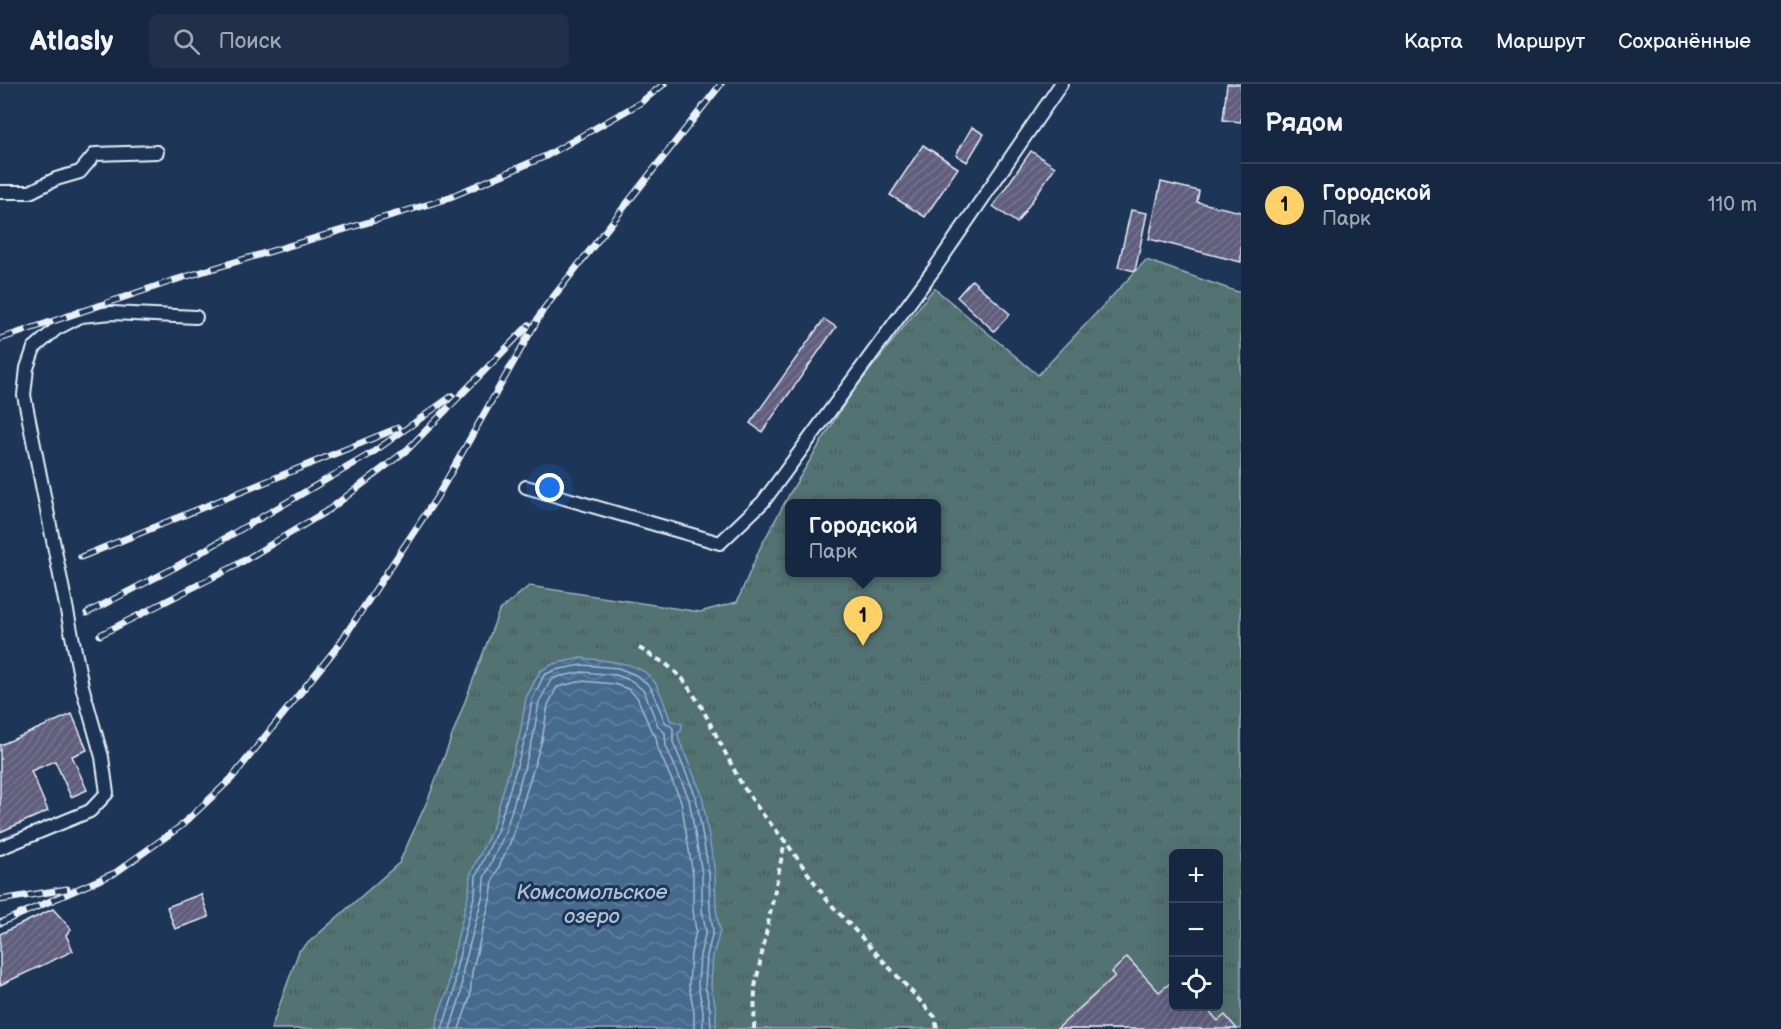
<!DOCTYPE html>
<html lang="ru">
<head>
<meta charset="utf-8">
<style>
	body { margin:0; font-family:"Balsamiq Sans",sans-serif; background:#1f3048; color:#f1f3f6 }
	.controls { position:absolute; right:18px; bottom:18px; display:grid; overflow:hidden; border-radius:9px; box-shadow:0 6px 24px #0002 }
	.controls button { width:54px; height:54px; display:grid; place-items:center; padding:0; border:0; border-bottom:2px solid #35445a; background:#162841; color:#f1f3f6; font:30px sans-serif }
	.you { position:absolute; left:550px; top:404px; width:21px; height:21px; margin:-15px; border:4px solid #fff; border-radius:50%; background:#1a73e8; box-shadow:0 0 0 9px #1a73e833 }
	.badge { display:grid; place-items:center; width:39px; height:39px; border-radius:50%; background:#ffd166; color:#111; font-size:20px; font-weight:700 }
	.pin { position:absolute; translate:-50% -50px; filter:drop-shadow(0 2px 3px #0008) }
	.pin::after { content:''; position:absolute; top:32px; width:21px; height:18px; background:inherit; clip-path:polygon(0 0,100% 0,50% 100%) }
	.popup { position:absolute; left:785px; top:415px; width:156px; height:78px; box-sizing:border-box; display:grid; place-content:center; border-radius:9px; background:#162841; filter:drop-shadow(0 2px 4px #0005); font-size:20px; white-space:nowrap; color:#9ea6b1 }
	.popup b { font-size:22px; color:#f1f3f6 }
	.popup::after { content:''; position:absolute; left:50%; top:100%; margin-left:-12px; border:12px solid transparent; border-top-color:#162841 }
	.list { margin:0; padding:0; list-style:none }
	h2 { display:flex; justify-content:space-between; align-items:center; height:78px; margin:0; padding:0 24px; font-size:26px }
	h2 small { font-size:20px; font-weight:400; color:#9ea6b1 }
	.list li { display:grid; grid-template-columns:39px 1fr auto; gap:18px; align-items:center; box-sizing:border-box; height:84px; padding:0 24px; border-top:2px solid #35445a }
	.list b { display:block; font-size:22px; white-space:nowrap }
	.list p { margin:0; font-size:20px; white-space:nowrap; color:#9ea6b1 }
	.list em { font-size:20px; font-style:normal; color:#9ea6b1 }
	.icon { flex:none; width:33px; height:33px; fill:none; stroke:currentColor; stroke-width:2; stroke-linecap:round; stroke-linejoin:round }
	.map { position:relative; flex:none; width:1241px; height:945px; overflow:hidden }
	header { display:flex; align-items:center; gap:36px; box-sizing:border-box; height:84px; padding:0 30px; background:#162841; border-bottom:2px solid #35445a }
	header strong { font-size:28px }
	nav { display:flex; gap:33px; margin-inline-start:auto; font-size:21px }
	.search { width:420px; height:54px; background:#1f3048; display:flex; align-items:center; gap:15px; box-sizing:border-box; padding:0 21px; border-radius:9px; color:#9ea6b1; font-size:22px }
	main { display:flex }
	aside { flex:1; background:#162841 }
	.map>svg:first-child { display:block }
	.park { fill:url(#park-tufts); stroke:#9eb2b5; stroke-width:1.5; fill-rule:evenodd }
	.water { fill:url(#water-waves); stroke:#86a1b8; stroke-width:1.5 }
	.lines { fill:none; stroke-linecap:round; stroke-linejoin:round }
	.shore { stroke:#a7bbcd; stroke-width:1.5 }
	.building { fill:url(#building-hatch); stroke:#e8f1f8; stroke-width:1.5 }
	.service-casing { stroke:#e8f1f8; stroke-width:16 }
	.path { stroke:#e8f1f8; stroke-width:4; stroke-dasharray:6 4.5; stroke-linecap:butt }
	.service { stroke:#1d3557; stroke-width:12 }
	.rail-casing { stroke:#e8f1f8; stroke-width:7 }
	.rail { stroke:#1d3557; stroke-width:4.5; stroke-dasharray:14; stroke-linecap:butt }
	.labels { text-anchor:middle; dominant-baseline:central; stroke-width:6; stroke-linejoin:round; paint-order:stroke }
	.water-label { font-size:21px; font-style:italic; fill:#afc2d3; stroke:#1d3557 }
</style>
</head>
<body>
<header>
<strong>Atlasly</strong>
<div class="search"><svg class="icon" aria-label="search" viewBox="0 0 24 24"><circle cx="10" cy="10" r="6"/><path d="M15 15l6 6"/></svg>Поиск</div>
<nav><a>Карта</a><a>Маршрут</a><a>Сохранённые</a></nav>
</header>
<main>
<div class="map">
<svg width="1241" height="945" viewBox="0 0 1241 945">
	<defs>
		<pattern id="park-tufts" width="24" height="20" patternUnits="userSpaceOnUse" patternTransform="scale(1.5)"><rect width="24" height="20" fill="#537272"/><path d="M3 7l-1-3M5 7V3M7 7l1-3M15 17l-1-3M17 17v-4M19 17l1-3" fill="none" stroke="#4c5b5c"/></pattern>
		<pattern id="water-waves" width="16" height="10" patternUnits="userSpaceOnUse" patternTransform="scale(1.5)"><rect width="16" height="10" fill="#456b8d"/><path d="M0 5q4-4 8 0t8 0" fill="none" stroke="#60819e"/></pattern>
		<pattern id="building-hatch" width="6" height="6" patternUnits="userSpaceOnUse" patternTransform="scale(1.5)"><rect width="6" height="6" fill="#605d7d"/><path d="M-1 1l2-2M0 6l6-6M5 7l2-2" fill="none" stroke="#777590"/></pattern>
	</defs>
	<rect width="100%" height="100%" fill="#1d3557"/>
	<filter id="ink" filterUnits="userSpaceOnUse"><feTurbulence type="fractalNoise" baseFrequency=".0167" numOctaves="2"/><feDisplacementMap in="SourceGraphic" scale="12" xChannelSelector="R" yChannelSelector="G"/><feConvolveMatrix kernelMatrix="1 2 1 2 8 2 1 2 1" color-interpolation-filters="sRGB"/></filter>
	<g filter="url(#ink)">
		<path class="park" d="M1146,176l95,33v736h-970l28,-78 100,-88 30,-66 70,-186 30,-25 171,26 37,-10 23,-54 30,-55 58,-95 86,-110 104,87zM790,420h146v68h-146zM1174,770h44v152h-44z"/>
		<path class="water" d="M581,574c24,3 61,2 75,26 6,11 10,24 14,36l12,4 -1,7 -3,2 1,7 23,55 13,78 1,36 4,22 -7,25 -2,30 5,23v20h-280l3,-16 9,-22 2,-23 19,-76 1,-17 22,-46 28,-95 6,-36 14,-27 13,-7z"/>
		<g class="lines">
			<g class="shore">
				<polyline points="442,945 454,909 456,885 475,809 476,792 497,747 526,652 532,616 544,591 555,586 582,581 618,584 636,591 650,602 665,638 673,644 673,658 696,713 709,789 710,825 713,847 707,872 705,901 710,926 711,945"/>
				<polyline points="450,945 461,910 463,886 483,810 484,794 505,749 533,654 539,618 551,596 557,593 582,588 616,591 632,597 644,607 658,642 665,649 666,662 689,715 702,790 702,826 706,847 700,871 698,901 703,927 703,945"/>
				<polyline points="459,945 470,913 472,888 491,812 493,796 513,752 542,656 548,621 557,603 582,597 614,600 628,605 637,613 650,644 656,653 658,665 681,717 693,791 693,826 696,847 691,870 689,901 694,928 694,945"/>
			</g>
		</g>
		<g class="building">
			<polygon points="1227,0 1241,0 1241,38 1223,36"/>
			<polygon points="972,43 984,50 967,78 956,71"/>
			<polygon points="923,61 958,84 925,133 890,111"/>
			<polygon points="1031,67 1055,83 1017,139 993,122"/>
			<polygon points="1161,98 1199,107 1197,118 1241,128 1241,178 1149,155"/>
			<polygon points="1131,126 1147,129 1135,187 1118,183"/>
			<polygon points="972,196 1010,230 994,247 957,213"/>
			<polygon points="824,235 836,243 762,348 750,339"/>
			<polygon points="72,630 87,666 72,672 87,706 71,713 55,677 31,687 48,727 0,748 0,661"/>
			<polygon points="201,810 209,833 175,845 167,823"/>
			<polygon points="53,825 71,845 66,851 73,867 0,901 0,850"/>
			<polygon points="1127,873 1159,908 1174,896 1174,922 1204,922 1218,937 1225,931 1237,945 1057,945 1115,892 1112,888"/>
		</g>
		<g class="lines">
			<g class="service-casing">
				<g id="service">
					<polyline points="0,108 30,108 56,95 80,88 95,70 157,68"/>
					<polyline points="526,403 720,459 763,418 935,184 1061,0"/>
					<polyline points="0,764 90,727 107,709 102,673 82,602 24,311 27,284 34,264 56,245 81,232 112,229 196,233"/>
				</g>
			</g>
			<g class="path">
				<polyline points="639,564 666,580 682,594 700,620 742,701 761,728 785,757 827,816 935,933 937,945"/>
				<polyline points="754,945 755,903 785,757"/>
			</g>
			<use href="#service" class="service"/>
			<g class="rail-casing">
				<g id="rail">
					<polyline points="0,255 178,195 443,116 546,72 640,19 664,0"/>
					<polyline points="81,473 398,344"/>
					<polyline points="87,529 174,484 372,369 452,312"/>
					<polyline points="100,551 235,482 330,425 408,365 529,241"/>
					<polyline points="0,816 67,805"/>
					<polyline points="0,839 115,789 181,742 231,695 338,562 437,413 543,226 721,0"/>
				</g>
			</g>
			<use href="#rail" class="rail"/>
		</g>
	</g>
	<g class="labels">
		<g class="water-label">
			<text x="592" y="808">Комсомольское<tspan x="592" dy="24">озеро</tspan></text>
		</g>
	</g>
</svg>
<div class="controls">
<button>+</button>
<button>−</button>
<button><svg class="icon" aria-label="locate" viewBox="0 0 24 24"><circle cx="12" cy="12" r="6"/><path d="M12 2v4M12 18v4M2 12h4M18 12h4"/></svg></button>
</div>
<div class="you"></div>
<div class="pin badge" style="left:863px;top:562px">1</div>
<div class="popup"><b>Городской</b>Парк</div>
</div>
<aside>
<h2>Рядом<small></small></h2>
<ul class="list">
<li><span class="badge">1</span><div><b>Городской</b><p>Парк</p></div><em>110 m</em></li>
</ul>
</aside>
</main>
</body>
</html>
